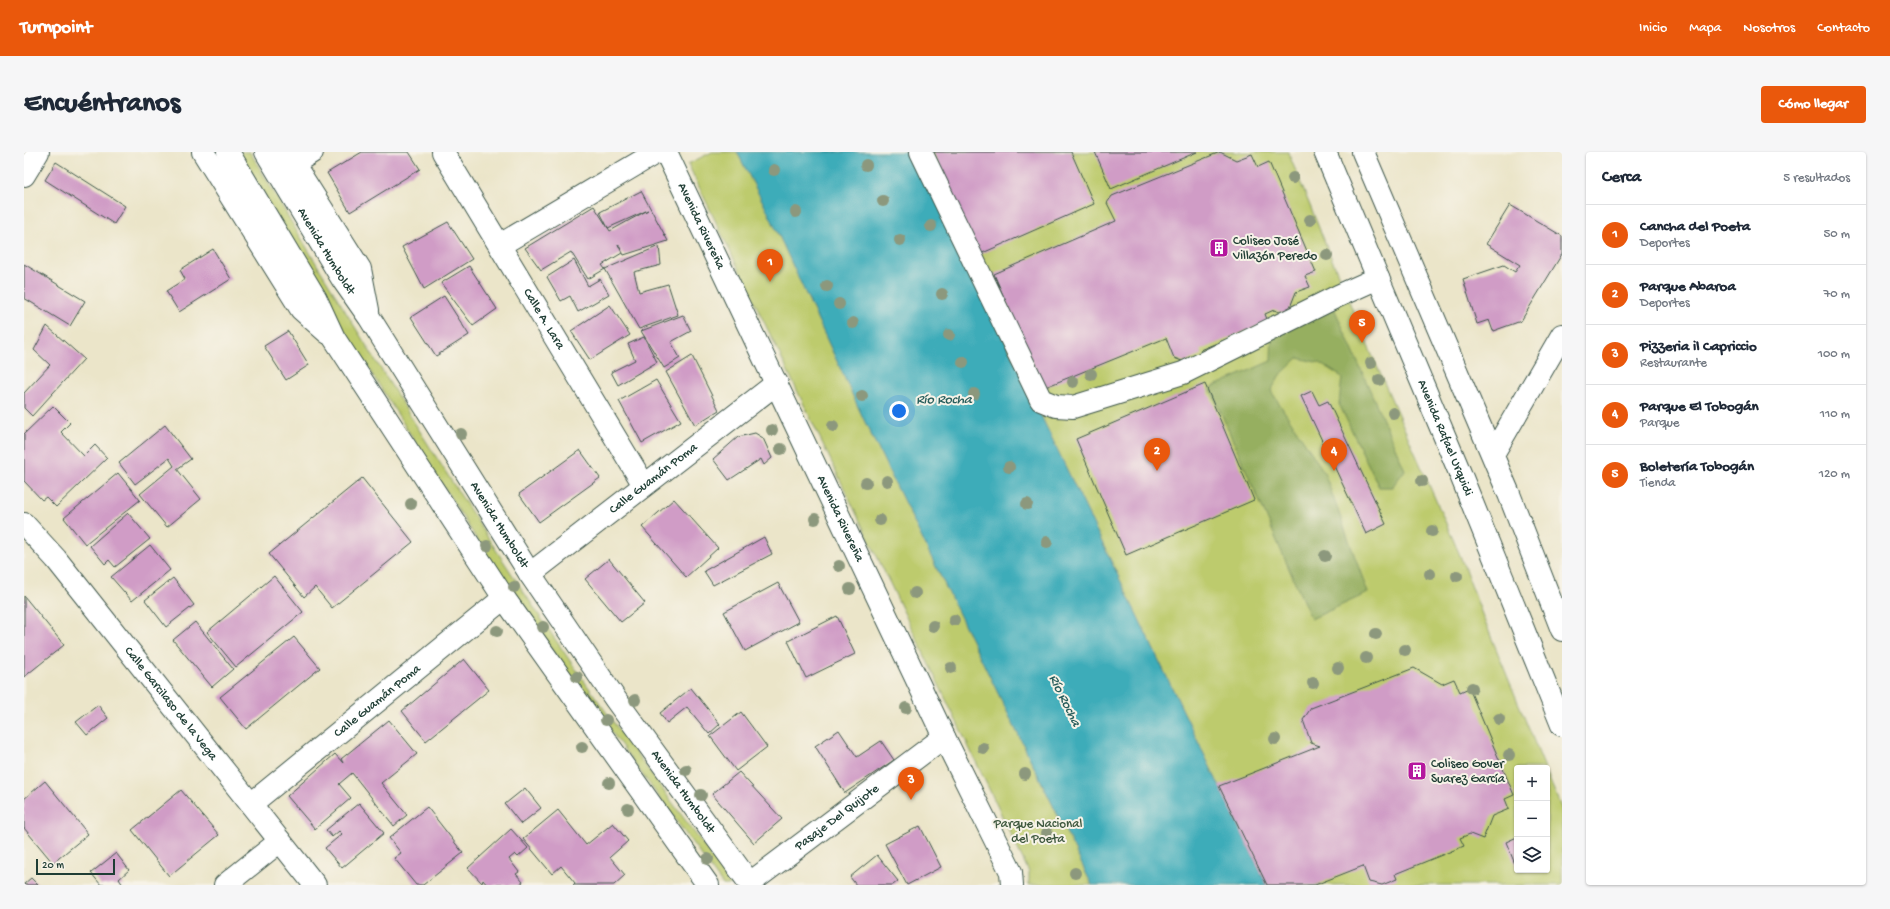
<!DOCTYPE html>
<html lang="es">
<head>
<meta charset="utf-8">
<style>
	body { margin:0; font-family:"Gochi Hand",sans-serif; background:#f6f6f7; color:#1f2937 }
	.controls { position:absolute; right:12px; bottom:12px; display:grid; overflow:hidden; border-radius:4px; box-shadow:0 1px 3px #0004 }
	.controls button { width:36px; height:36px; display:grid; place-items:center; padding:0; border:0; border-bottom:1px solid #e0e1e3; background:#fff; color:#1f2937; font:20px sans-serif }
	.scale { position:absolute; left:12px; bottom:10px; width:79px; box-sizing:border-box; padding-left:4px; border:2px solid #1f3d34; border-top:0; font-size:11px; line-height:14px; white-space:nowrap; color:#1f3d34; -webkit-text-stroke:3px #f7f3e8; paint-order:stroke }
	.you { position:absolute; left:875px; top:259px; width:14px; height:14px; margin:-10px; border:3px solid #fff; border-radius:50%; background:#1a73e8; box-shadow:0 0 0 6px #1a73e833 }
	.badge { display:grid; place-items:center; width:26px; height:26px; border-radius:50%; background:#ea580c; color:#fff; font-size:13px; font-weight:700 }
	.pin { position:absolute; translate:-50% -33px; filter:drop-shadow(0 1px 2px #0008) }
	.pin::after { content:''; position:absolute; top:21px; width:14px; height:12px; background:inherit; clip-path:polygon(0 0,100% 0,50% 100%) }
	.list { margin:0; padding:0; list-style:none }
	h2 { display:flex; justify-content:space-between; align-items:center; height:52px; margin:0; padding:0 16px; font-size:17px }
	h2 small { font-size:13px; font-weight:400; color:#747a83 }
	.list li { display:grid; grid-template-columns:26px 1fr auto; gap:12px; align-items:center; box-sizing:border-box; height:60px; padding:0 16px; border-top:1px solid #e0e1e3 }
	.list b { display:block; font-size:15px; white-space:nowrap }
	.list p { margin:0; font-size:13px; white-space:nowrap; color:#747a83 }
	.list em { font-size:13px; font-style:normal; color:#747a83 }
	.icon { flex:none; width:22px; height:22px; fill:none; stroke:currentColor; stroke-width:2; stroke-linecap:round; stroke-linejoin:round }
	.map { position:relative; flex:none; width:1538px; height:733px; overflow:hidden; border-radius:4px }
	header { display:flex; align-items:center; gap:24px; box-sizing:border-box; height:56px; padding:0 20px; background:#ea580c; color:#fff }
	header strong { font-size:19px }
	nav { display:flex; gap:22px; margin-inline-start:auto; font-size:14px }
	.intro { display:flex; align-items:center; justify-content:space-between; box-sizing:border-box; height:96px; padding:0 24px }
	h1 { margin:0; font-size:28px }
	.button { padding:10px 18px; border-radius:4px; background:#ea580c; color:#fff; font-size:14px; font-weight:700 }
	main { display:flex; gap:24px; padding:0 24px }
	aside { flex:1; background:#fff; border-radius:4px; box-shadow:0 1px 3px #0004 }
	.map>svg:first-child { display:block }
	.green { fill:#bdcb6d; stroke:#6e8450 }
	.forest { fill:#96af60; stroke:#5a764a }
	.water { fill:#3dacb9; stroke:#2e7476 }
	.building { fill:#d09cc6 }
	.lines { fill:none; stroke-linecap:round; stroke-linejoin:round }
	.minor-casing { stroke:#3e564a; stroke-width:24 }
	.major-casing { stroke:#3e564a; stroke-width:24 }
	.minor { stroke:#fff; stroke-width:22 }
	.major { stroke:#fff; stroke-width:22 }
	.tree { fill:#8c987d }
	.labels { text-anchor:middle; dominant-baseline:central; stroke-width:4; stroke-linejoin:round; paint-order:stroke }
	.street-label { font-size:13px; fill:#1f3d34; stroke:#f7f3e8 }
	.poi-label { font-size:13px; fill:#1f3d34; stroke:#f7f3e8; text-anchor:start }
	.park-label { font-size:13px; fill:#3f593f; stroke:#f7f3e8 }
	.water-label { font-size:14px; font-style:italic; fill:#285e5c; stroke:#f7f3e8 }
</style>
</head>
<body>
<header>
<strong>Turnpoint</strong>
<nav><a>Inicio</a><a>Mapa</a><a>Nosotros</a><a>Contacto</a></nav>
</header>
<div class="intro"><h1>Encuéntranos</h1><a class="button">Cómo llegar</a></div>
<main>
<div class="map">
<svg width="1538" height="733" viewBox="0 0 1538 733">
	<rect width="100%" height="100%" fill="#f7f3e8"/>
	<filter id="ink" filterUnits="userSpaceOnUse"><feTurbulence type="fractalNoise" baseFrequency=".025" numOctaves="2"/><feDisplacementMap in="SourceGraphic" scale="8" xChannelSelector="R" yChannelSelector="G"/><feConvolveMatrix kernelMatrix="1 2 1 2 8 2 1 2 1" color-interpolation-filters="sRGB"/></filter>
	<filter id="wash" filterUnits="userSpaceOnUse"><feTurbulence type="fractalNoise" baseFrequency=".012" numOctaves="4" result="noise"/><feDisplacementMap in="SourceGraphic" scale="16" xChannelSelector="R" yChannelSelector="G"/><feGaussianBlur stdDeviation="0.9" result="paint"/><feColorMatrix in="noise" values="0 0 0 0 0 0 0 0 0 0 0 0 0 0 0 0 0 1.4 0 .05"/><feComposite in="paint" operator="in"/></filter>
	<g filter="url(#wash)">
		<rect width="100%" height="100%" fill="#ebe5c9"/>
		<g class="green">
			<path d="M215,0h11c88,150 179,297 275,442 65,100 138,195 208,291h-10l-207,-284 -196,-309z"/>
			<polygon points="688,0 713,0 745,62 841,270 1068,733 1005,733 1005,720 664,12"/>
			<polygon points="890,0 1264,0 1334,171 1435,401 1459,465 1521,616 1493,616 1493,718 1523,718 1523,621 1538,658 1538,733 1243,733"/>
		</g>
		<polygon class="forest" points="1310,156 1381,318 1368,335 1355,335 1315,252 1318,225 1296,211 1274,206 1255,224 1247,239 1300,320 1344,441 1287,467 1186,236 1247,209 1248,180"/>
		<polygon class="water" points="713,0 890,0 1243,733 1068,733 841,270 745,62"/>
		<g id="blocks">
			<g class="building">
				<polygon points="338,0 385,0 396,17 326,60 303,21"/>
				<polygon points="909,0 1047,0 1070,52 954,103"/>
				<polygon points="1071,0 1173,0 1087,37"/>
				<polygon points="1196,0 1212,8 1228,2 1234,15 1245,10 1292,120 1281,124 1286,135 1272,140 1263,163 1250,158 1241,162 1244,170 1176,198 1178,203 1161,210 1150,206 1142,186 1019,236 970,122 1092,69 1083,51 1088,44"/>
				<polygon points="32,10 101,54 90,72 21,28"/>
				<polygon points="617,39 644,89 600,103 594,92 598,101 578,113 581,117 635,94 637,113 610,120 615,140 644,132 654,163 615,177 581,117 564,127 547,100 517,118 501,96 570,54 586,79 624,58 584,76 576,60"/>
				<polygon points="1486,53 1538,84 1538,102 1497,169 1469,179 1465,168 1453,172 1439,127 1480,113 1491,120 1496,113 1462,92"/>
				<polygon points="424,70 448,107 400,137 378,95"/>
				<polygon points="189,97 207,127 155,160 142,139 161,127 156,118"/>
				<polygon points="550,108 564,134 576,127 585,142 554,160 546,144 537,149 523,125"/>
				<polygon points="0,112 61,149 46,174 0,146"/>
				<polygon points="445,114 473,157 449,174 417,131"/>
				<polygon points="420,144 445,183 412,204 387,165"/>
				<polygon points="586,153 606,183 566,208 547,179"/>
				<polygon points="659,163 667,179 647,190 656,206 640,216 617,179"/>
				<polygon points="23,174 60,207 8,264 0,256 0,241 26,213 10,198"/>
				<polygon points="264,179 285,213 262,228 240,194"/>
				<polygon points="620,185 633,210 594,233 587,220 611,208 604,192"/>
				<polygon points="668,204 695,258 671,273 642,220"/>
				<polygon points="632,228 657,269 618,291 595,249"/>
				<polygon points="1181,232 1230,348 1102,403 1052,287"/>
				<polygon points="1288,239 1295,253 1304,249 1362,372 1342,382 1277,244"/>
				<polygon points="29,254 46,271 37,280 60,304 71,293 83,306 32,355 22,345 18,348 0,329 0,282"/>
				<polygon points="141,273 167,307 153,317 177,347 143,375 116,342 150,314 145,306 111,332 95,311"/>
				<polygon points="731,281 739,286 748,306 740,313 737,307 705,328 689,307 714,285"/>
				<polygon points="556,298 576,326 515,370 495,342"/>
				<polygon points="94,321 116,348 61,392 40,366"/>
				<polygon points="338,326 389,390 308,456 291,435 280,445 245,402"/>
				<polygon points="650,347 694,396 662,425 618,375"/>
				<polygon points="104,361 126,387 91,415 85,408 81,412 66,394"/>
				<polygon points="740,385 748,402 689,433 680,419"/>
				<polygon points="126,393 146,418 108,449 87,425"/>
				<polygon points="585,407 621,451 597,470 561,427"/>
				<polygon points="250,424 279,460 212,515 183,480"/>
				<polygon points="149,426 170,453 142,475 121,448"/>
				<polygon points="754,431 775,470 721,499 700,460"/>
				<polygon points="0,444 40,493 0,525"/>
				<polygon points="813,464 831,502 782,526 764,489"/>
				<polygon points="171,470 209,517 188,535 149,488"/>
				<polygon points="270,485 296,516 222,577 196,545"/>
				<polygon points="440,507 465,538 402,589 378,559"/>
				<polygon points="1390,516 1418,532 1430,527 1436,540 1445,536 1490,643 1481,647 1485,657 1468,664 1459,687 1446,682 1436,686 1440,694 1371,722 1373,727 1358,733 1345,730 1339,714 1291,733 1243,733 1195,634 1296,594 1287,591 1279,568 1287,556"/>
				<polygon points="667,536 696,572 685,582 663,555 643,571 636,561"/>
				<polygon points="74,553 84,566 63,583 52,570"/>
				<polygon points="717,560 743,595 712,619 686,584"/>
				<polygon points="365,568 393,602 357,631 383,663 370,674 328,621 315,632 327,646 291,677 263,644 311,602 319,611 317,607"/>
				<polygon points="815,578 833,605 857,589 870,608 821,641 791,594"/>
				<polygon points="715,620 758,667 730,691 688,642"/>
				<polygon points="21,629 64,682 29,711 0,676 0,647"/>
				<polygon points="501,636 517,656 497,672 481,652"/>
				<polygon points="157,638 195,683 145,724 108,678"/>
				<polygon points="335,651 360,681 318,716 301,696 318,682 315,679 308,685 302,678"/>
				<polygon points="403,655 439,701 399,733 392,733 370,706 377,701 365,686"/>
				<polygon points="534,658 562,693 589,671 604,689 586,705 601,723 590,733 549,733 551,731 537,714 528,722 499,687"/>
				<polygon points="896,674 917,715 883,733 861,692"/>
				<polygon points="487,677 504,696 494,705 491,702 485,707 495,720 492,722 499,730 495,733 463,733 459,728 458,731 444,716"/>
				<polygon points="1493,685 1493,717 1482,690"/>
				<polygon points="92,701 105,718 95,727 99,733 77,733 67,721"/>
				<polygon points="853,703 874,729 869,733 832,733 826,725"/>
				<polygon points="7,726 14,733 0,733 0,732"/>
			</g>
		</g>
	</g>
	<g filter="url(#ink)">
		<use href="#blocks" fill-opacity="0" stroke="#3e564a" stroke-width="1"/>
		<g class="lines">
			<g class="minor-casing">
				<g id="minor">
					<path id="s1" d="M419,0l201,333"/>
					<path id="s2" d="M642,0l278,585 67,135 1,13"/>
					<polyline points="897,0 1017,248 1032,254 1049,255 1159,221 1314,144 1354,126"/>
					<polyline points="269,12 288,0"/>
					<polyline points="476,93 633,0"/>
					<polyline points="1469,302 1538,183"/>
					<path id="s3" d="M0,372l32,35 259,326"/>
					<path id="s4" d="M506,422l247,-191"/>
					<path id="s5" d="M227,652l253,-206"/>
					<path id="s6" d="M726,731l194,-146"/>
					<polyline points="201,733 256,689"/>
				</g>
			</g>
			<g class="major-casing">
				<g id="major">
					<polyline points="179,0 277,157 304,181"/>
					<polyline points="204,0 292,147 310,186 480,446 684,733"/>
					<path id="s7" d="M242,0l77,128 26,37 161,257 86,126 135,185"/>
					<polyline points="262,0 336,117 344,158"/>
					<path id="s8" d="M1301,0l135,321 102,252"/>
					<polyline points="1339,0 1485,342 1538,478"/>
					<polyline points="0,23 14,0"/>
				</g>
			</g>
			<use href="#minor" class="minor"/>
			<use href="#major" class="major"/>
		</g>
		<g class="tree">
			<circle cx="842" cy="13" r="6"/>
			<circle cx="750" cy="18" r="6"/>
			<circle cx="1269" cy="26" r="6"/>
			<circle cx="859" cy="49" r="6"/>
			<circle cx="772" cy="60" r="6"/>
			<circle cx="1286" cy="68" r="6"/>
			<circle cx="907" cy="74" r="6"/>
			<circle cx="876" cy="88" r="6"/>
			<circle cx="1303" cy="103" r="6"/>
			<circle cx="803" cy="134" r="6"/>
			<circle cx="918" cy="142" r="6"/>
			<circle cx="815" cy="152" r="6"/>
			<circle cx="829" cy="171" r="6"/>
			<circle cx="925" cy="183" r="6"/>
			<circle cx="939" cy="210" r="6"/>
			<circle cx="1347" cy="211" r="6"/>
			<circle cx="1067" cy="222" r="6"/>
			<circle cx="1355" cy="228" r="6"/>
			<circle cx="1049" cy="230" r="6"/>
			<circle cx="950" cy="242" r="6"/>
			<circle cx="838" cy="244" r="6"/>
			<circle cx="1369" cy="261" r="6"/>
			<circle cx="809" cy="274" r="6"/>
			<circle cx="748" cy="278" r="6"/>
			<circle cx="437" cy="282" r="6"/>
			<circle cx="757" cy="297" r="6"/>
			<circle cx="985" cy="315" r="6"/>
			<circle cx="863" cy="329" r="6"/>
			<circle cx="1398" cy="329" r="6"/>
			<circle cx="842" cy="331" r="6"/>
			<circle cx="387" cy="352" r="6"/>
			<circle cx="1003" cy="352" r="6"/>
			<circle cx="791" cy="367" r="6"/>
			<circle cx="856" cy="368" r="6"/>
			<circle cx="1408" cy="379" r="6"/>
			<circle cx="1023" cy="390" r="6"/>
			<circle cx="463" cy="394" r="6"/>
			<circle cx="1301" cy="404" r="6"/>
			<circle cx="815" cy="414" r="6"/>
			<circle cx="1406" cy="422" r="6"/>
			<circle cx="1433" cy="424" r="6"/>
			<circle cx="490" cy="435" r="6"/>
			<circle cx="826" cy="437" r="6"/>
			<circle cx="891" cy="441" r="6"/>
			<circle cx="930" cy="468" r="6"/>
			<circle cx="909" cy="474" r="6"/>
			<circle cx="519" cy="475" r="6"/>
			<circle cx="473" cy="479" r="6"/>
			<circle cx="1352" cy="482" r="6"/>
			<circle cx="1381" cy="498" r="6"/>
			<circle cx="1342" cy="506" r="6"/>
			<circle cx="927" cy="516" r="6"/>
			<circle cx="1314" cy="516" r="6"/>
			<circle cx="553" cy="525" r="6"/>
			<circle cx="1289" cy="531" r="6"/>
			<circle cx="1448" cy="536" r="6"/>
			<circle cx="611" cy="548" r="6"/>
			<circle cx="882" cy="556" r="6"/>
			<circle cx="1475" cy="567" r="6"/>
			<circle cx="582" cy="568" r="6"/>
			<circle cx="1251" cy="587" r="6"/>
			<circle cx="558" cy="595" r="6"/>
			<circle cx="959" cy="596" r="6"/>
			<circle cx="1485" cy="603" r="6"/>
			<circle cx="662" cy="618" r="6"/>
			<circle cx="1001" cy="622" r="6"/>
			<circle cx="585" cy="631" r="6"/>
			<circle cx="677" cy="643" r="6"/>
			<circle cx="604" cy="657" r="6"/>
			<circle cx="1023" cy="681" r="6"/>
			<circle cx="684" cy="707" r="6"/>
			<circle cx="1051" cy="721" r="6"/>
		</g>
	</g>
	<defs>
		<g id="building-square" transform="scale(1)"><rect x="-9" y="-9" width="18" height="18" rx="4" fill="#b5179e" stroke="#f7f3e8"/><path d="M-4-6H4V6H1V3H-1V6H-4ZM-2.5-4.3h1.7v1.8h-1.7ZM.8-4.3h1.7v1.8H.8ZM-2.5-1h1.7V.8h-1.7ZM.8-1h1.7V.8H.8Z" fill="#fff"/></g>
	</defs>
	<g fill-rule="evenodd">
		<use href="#building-square" x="1195" y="96"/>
		<use href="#building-square" x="1393" y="619"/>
	</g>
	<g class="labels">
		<g class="street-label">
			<text stroke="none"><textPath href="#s2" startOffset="82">Avenida Rivereña</textPath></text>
			<text stroke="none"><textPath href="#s7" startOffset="116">Avenida Humboldt</textPath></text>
			<text stroke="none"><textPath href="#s1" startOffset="195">Calle A. Lara</textPath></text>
			<text stroke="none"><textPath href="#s8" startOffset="310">Avenida Rafael Urquidi</textPath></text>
			<text stroke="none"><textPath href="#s4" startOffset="156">Calle Guamán Poma</textPath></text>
			<text stroke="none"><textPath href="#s2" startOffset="406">Avenida Rivereña</textPath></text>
			<text stroke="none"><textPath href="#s7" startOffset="440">Avenida Humboldt</textPath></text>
			<text stroke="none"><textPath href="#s5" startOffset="163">Calle Guamán Poma</textPath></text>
			<text stroke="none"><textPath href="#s3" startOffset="232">Calle Garcilaso de la Vega</textPath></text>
			<text stroke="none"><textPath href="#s7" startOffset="764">Avenida Humboldt</textPath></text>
			<text stroke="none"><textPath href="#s6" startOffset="109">Pasaje Del Quijote</textPath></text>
		</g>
		<g class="poi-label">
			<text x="1209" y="89">Coliseo José<tspan x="1209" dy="15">Villazón Peredo</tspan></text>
			<text x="1407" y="612">Coliseo Gover<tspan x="1407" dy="15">Suarez García</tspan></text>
		</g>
		<g class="park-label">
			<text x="1014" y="672">Parque Nacional<tspan x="1014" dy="15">del Poeta</tspan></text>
		</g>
		<g class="water-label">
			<text x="920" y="248">Río Rocha</text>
			<text transform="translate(1040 549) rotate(64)">Río Rocha</text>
		</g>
	</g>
</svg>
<div class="controls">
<button>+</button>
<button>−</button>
<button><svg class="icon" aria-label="layers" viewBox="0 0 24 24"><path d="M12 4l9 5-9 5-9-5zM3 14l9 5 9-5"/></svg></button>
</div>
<div class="scale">20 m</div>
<div class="you"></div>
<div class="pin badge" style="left:746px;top:130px">1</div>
<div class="pin badge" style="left:1133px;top:319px">2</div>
<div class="pin badge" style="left:887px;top:648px">3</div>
<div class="pin badge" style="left:1310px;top:319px">4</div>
<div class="pin badge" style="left:1338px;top:191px">5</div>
</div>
<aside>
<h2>Cerca<small>5 resultados</small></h2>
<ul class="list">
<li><span class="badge">1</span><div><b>Cancha del Poeta</b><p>Deportes</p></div><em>50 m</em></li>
<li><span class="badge">2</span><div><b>Parque Abaroa</b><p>Deportes</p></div><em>70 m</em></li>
<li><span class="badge">3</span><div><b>Pizzeria il Capriccio</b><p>Restaurante</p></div><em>100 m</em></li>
<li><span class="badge">4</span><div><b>Parque El Tobogán</b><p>Parque</p></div><em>110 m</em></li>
<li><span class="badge">5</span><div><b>Boletería Tobogán</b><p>Tienda</p></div><em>120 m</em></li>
</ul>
</aside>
</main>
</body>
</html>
